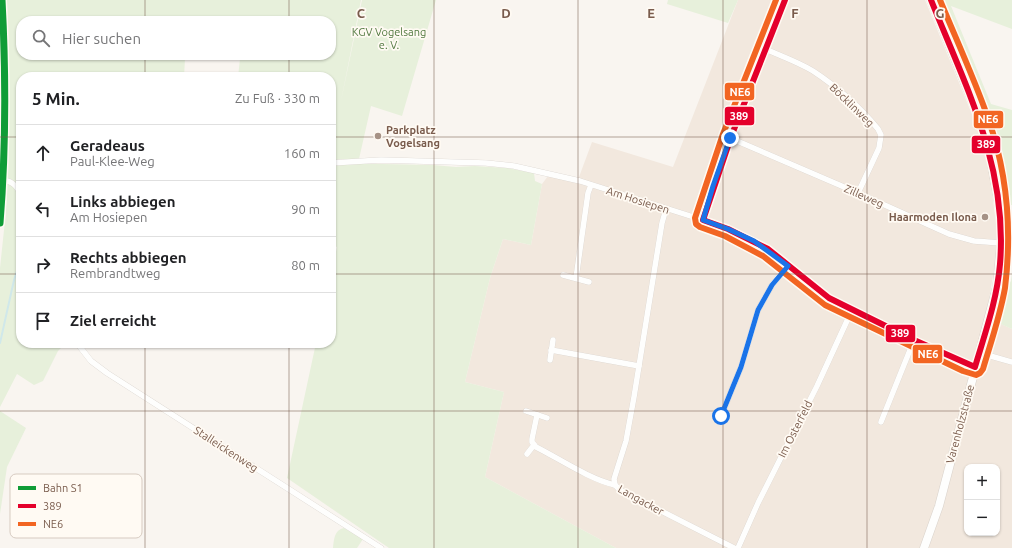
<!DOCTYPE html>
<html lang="de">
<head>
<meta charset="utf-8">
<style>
	body { margin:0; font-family:Ubuntu,sans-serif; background:#f6f6f6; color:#202124 }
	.controls { position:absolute; right:12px; bottom:12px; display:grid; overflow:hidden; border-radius:8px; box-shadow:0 1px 3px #0004 }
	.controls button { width:36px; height:36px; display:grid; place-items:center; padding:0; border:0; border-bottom:1px solid #e0e0e0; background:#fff; color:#202124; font:20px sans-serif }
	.stop { position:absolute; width:12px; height:12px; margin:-9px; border:3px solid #1a73e8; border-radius:50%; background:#fff }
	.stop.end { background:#1a73e8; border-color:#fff; box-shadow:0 1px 4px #0008 }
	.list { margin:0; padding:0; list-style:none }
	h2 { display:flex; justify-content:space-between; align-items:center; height:52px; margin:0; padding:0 16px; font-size:17px }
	h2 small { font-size:13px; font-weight:400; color:#757577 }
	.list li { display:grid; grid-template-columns:26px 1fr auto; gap:12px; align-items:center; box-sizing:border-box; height:56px; padding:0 16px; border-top:1px solid #e0e0e0 }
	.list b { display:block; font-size:15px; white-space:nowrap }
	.list p { margin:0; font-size:13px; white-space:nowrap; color:#757577 }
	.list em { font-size:13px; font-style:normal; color:#757577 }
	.icon { flex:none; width:22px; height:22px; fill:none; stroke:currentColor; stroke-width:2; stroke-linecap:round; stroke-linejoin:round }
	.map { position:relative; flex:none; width:1012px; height:548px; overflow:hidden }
	.search { position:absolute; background:#fff; box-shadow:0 1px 3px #0004; left:16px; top:16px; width:320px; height:44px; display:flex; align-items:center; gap:10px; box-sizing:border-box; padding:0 14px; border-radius:16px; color:#757577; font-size:15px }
	.panel { position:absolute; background:#fff; box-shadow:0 1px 3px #0004; left:16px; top:72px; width:320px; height:276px; border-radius:16px }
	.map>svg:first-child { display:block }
	.residential { fill:#f2e8de; fill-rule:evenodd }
	.green { fill:#e7f0db }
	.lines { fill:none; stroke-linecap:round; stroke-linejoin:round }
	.stream { stroke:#d0e8ea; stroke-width:2 }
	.street-casing { stroke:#d7d1cb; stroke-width:6 }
	.secondary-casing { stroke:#d9d2cb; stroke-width:9 }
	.street { stroke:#fefefd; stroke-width:5.5 }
	.secondary { stroke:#fefefd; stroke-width:8 }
	.bus-1-casing { stroke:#fffaf3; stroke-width:9 }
	.bus-2-casing { stroke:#fffaf3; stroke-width:9 }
	.bus-1 { stroke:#e4002b; stroke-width:6 }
	.bus-2 { stroke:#f26522; stroke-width:6 }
	.rail-1-casing { stroke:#fffaf3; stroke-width:10 }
	.rail-1 { stroke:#109c37; stroke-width:7 }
	.route { stroke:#1a73e8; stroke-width:5 }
	.grid { fill:none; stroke:#7a5c4d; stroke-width:1; stroke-opacity:0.55 }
	.poi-dot { fill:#a69286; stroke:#fffaf3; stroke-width:1.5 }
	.labels { text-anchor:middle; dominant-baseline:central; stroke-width:3.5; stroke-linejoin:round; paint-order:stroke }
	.park-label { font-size:11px; fill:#537a41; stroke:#fffaf3 }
	.street-label { font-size:11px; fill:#7a5c4d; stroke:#fffaf3 }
	.poi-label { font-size:11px; font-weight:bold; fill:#7a5c4d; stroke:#fffaf3; text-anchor:start }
	.key { fill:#fffaf3; stroke:#d7cbc1; stroke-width:1 }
	.key-label { font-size:11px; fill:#7a5c4d }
	.grid-label { font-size:13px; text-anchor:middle; font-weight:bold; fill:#7a5c4d; stroke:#fffaf3; stroke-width:3.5; stroke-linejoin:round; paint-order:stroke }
	.line-badge { stroke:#fffaf3; stroke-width:1.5 }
	.badge-label { font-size:11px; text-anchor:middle; font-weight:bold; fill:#fff }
</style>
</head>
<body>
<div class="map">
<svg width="1012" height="548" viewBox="0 0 1012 548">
	<rect width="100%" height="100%" fill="#f9f5f0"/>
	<path class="residential" d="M738,0h187l53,129 11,40 8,62 -2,33 -9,53 26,12v219h-396l-131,-71 19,-85 -39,-10 25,-104 13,-39 28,6 11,-61 9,-12 24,7 4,-2 13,-35 81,25zM967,467h30v66h-30z"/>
	<g class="green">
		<polygon points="6,0 361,0 341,101 362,0 436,0 402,116 371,106 359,159 331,160 331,77 238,77 240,59 222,55 331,55 331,21 21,21 21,55 174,55 185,59 184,77 21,77 21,343 66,343 58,351 43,381 34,385 17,374 0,407 0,268 6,211 10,96"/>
		<polygon points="668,0 738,0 728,23 667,4"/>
		<polygon points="936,0 1012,0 1012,29 951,6 991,104 1012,110 1012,205 1011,205 1002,170 999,168 986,121"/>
		<polygon points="331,163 433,165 456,167 475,166 507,168 534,173 535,181 542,184 531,245 503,239 490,278 465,382 504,392 485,477 616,548 389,548 287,478 316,343 331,343 331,275 337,247 331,245"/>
		<polygon points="1012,273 1012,329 994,321 1005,288 1011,281"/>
		<polygon points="0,411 26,428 7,467 0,514"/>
		<path d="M344,528l19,11 -6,9h-24c1,-8 1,-18 11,-20z"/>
	</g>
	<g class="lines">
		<polyline class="stream" points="0,343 14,280 21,259"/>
		<g class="street-casing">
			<g id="street">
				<path d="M765,49c16,7 33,13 48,22 23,15 48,37 65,58l3,6 -2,13 -21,45"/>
				<polyline points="730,138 858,193 949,234 974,241 1001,243"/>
				<polyline points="331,163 381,160 486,163 514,166 580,181 703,220 728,229 754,241 768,249 829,298 914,340 966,364 975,367"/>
				<path d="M0,180c11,0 16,5 21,14"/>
				<polyline points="666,209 662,223 634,397 626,441 614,479 615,485 620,490 734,548"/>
				<path d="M703,220c22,-75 53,-147 82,-220"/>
				<polyline points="563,275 589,282"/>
				<polyline points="576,278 588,193 591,185"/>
				<polyline points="77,343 91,361 107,373 381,548"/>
				<polyline points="551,350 639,366"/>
				<polyline points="980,353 1012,362"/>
				<polyline points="550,360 553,340"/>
				<polyline points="526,411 547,418"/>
				<path d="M537,415l-5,24v3l4,5c24,12 53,32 79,38"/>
				<polyline points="721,416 741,367 758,310 772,285 788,265"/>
				<polyline points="881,422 914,340"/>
				<polyline points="527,454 534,445"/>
				<polyline points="738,548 758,503 817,386 852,310"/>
			</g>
		</g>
		<g class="secondary-casing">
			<polyline id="secondary" points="924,548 939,506 997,286 1001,243 1000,211 987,139 980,120 931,0"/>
		</g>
		<use href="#street" class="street"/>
		<use href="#secondary" class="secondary"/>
		<g class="bus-1-casing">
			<path id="bus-1" d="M785,0l-54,137 -28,83 25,9 40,20 61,49 85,42 61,27c10,-34 22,-67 25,-103 8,-97 -34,-177 -69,-264"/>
		</g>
		<g class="bus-2-casing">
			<path id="bus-2" d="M776,0l-53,134 -28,84 1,6 4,3 25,9 38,20 62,49 138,66 13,4 4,-2 3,-4c8,-27 17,-53 22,-81 7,-57 2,-116 -17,-170 -14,-40 -32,-79 -48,-118"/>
		</g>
		<use href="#bus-1" class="bus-1"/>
		<use href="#bus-2" class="bus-2"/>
		<g class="rail-1-casing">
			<path id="rail-1" d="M0,223c6,-74 6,-148 2,-223"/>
		</g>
		<use href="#rail-1" class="rail-1"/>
	</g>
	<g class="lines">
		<polyline class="route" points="721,416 741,367 758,310 772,285 788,266 754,241 728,229 703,220 713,186 730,138"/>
	</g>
	<path class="grid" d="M145,0v21M289,0v21M434,0v548M578,0v548M723,0v548M867,0v548M145,55v22M289,55v22M0,137h21M331,137h681M0,274h21M331,274h681M145,343v205M289,343v205M0,411h1012"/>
	<g class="poi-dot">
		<circle cx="378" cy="136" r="4"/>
		<circle cx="985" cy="217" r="4"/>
	</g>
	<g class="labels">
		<g class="park-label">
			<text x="389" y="32">KGV Vogelsang<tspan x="389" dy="13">e. V.</tspan></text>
		</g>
		<g class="street-label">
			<text transform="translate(852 105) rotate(44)">Böcklinweg</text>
			<text transform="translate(864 196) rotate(24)">Zilleweg</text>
			<text transform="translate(638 200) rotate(18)">Am Hosiepen</text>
			<text transform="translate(960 424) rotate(-75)">Varenholzstraße</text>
			<text transform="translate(795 429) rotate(-63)">Im Osterfeld</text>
			<text transform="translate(226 449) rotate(33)">Stalleickenweg</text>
			<text transform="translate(641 500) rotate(29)">Langacker</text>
		</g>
		<g class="poi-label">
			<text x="386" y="130">Parkplatz<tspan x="386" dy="13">Vogelsang</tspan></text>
			<text x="977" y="217" text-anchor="end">Haarmoden Ilona</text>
		</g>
	</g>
	<rect x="10" y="474" width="132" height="64" rx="6" class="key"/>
	<rect x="18" y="486" width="18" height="4" fill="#109c37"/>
	<rect x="18" y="504" width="18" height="4" fill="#e4002b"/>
	<rect x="18" y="522" width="18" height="4" fill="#f26522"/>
	<g class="key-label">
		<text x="43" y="492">Bahn S1</text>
		<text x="43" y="510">389</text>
		<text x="43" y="528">NE6</text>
	</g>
	<g class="grid-label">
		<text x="361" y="18">C</text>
		<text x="506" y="18">D</text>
		<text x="651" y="18">E</text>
		<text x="795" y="18">F</text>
		<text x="940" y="18">G</text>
	</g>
	<g class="line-badge">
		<rect x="724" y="82" width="31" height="19" rx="4" fill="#f26522"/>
		<rect x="724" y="106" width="31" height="20" rx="4" fill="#e4002b"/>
		<rect x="973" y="110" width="31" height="19" rx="4" fill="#f26522"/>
		<rect x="971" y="135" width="30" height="19" rx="4" fill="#e4002b"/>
		<rect x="885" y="324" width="31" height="19" rx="4" fill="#e4002b"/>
		<rect x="912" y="344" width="31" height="20" rx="4" fill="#f26522"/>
	</g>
	<g class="badge-label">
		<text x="740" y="96">NE6</text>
		<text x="739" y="120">389</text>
		<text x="988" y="123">NE6</text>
		<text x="986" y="148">389</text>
		<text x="900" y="337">389</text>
		<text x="928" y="358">NE6</text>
	</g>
</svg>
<div class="controls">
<button>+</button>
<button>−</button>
</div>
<div class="stop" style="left:721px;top:416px"></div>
<div class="stop end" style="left:730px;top:138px"></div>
<div class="search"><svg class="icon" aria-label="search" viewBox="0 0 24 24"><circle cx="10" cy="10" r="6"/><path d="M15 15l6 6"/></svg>Hier suchen</div>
<section class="panel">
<h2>5 Min.<small>Zu Fuß · 330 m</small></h2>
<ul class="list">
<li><svg class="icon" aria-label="ahead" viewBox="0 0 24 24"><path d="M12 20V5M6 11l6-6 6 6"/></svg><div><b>Geradeaus</b><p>Paul-Klee-Weg</p></div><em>160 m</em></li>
<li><svg class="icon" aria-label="left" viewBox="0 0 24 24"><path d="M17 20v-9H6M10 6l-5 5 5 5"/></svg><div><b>Links abbiegen</b><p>Am Hosiepen</p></div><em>90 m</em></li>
<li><svg class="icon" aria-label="right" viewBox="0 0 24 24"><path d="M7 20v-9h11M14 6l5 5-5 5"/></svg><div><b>Rechts abbiegen</b><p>Rembrandtweg</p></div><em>80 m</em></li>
<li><svg class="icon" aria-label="arrive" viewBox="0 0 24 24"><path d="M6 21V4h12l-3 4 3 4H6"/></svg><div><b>Ziel erreicht</b></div></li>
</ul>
</section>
</div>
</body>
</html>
